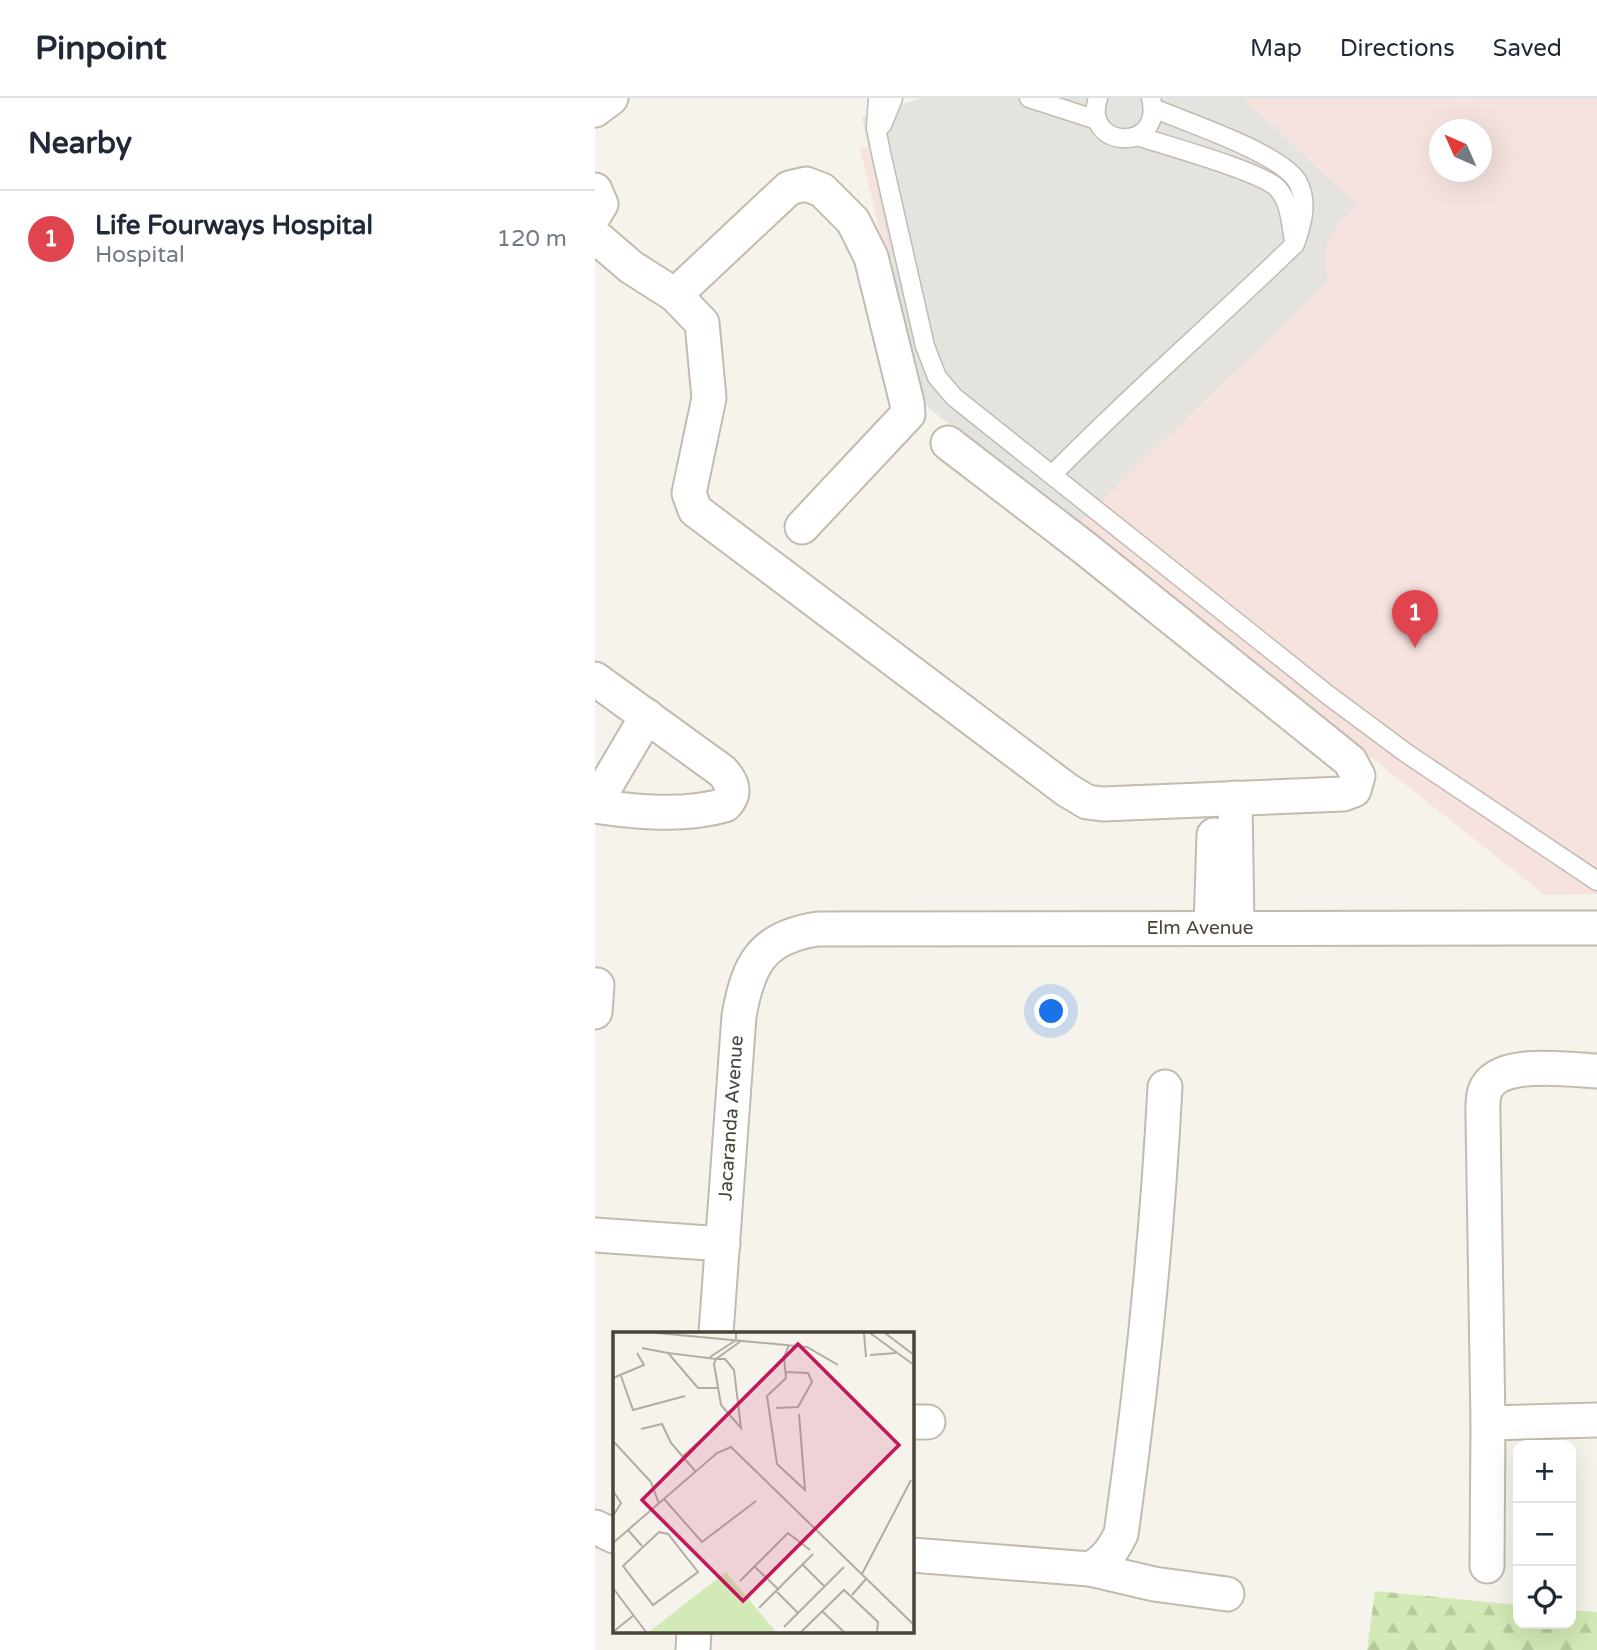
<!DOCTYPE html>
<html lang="en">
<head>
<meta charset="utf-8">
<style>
	body { margin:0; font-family:"Varela Round",sans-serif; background:#f2f2f3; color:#1f2937 }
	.controls { position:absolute; right:21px; bottom:21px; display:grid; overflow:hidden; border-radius:14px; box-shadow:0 7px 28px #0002 }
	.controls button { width:63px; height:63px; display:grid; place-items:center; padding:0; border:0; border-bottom:2px solid #e0e1e3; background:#fff; color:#1f2937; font:35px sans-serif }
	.compass { position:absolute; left:834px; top:21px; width:63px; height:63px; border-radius:50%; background:#fff; box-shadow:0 7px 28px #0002; rotate:315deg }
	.you { position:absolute; left:457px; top:914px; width:24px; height:24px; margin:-18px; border:5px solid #fff; border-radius:50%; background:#1a73e8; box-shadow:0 0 0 10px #1a73e833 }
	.badge { display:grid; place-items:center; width:46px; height:46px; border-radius:50%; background:#d93025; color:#fff; font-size:23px; font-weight:700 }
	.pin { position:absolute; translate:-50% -58px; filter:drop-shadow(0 2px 4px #0008) }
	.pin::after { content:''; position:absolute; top:37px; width:24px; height:21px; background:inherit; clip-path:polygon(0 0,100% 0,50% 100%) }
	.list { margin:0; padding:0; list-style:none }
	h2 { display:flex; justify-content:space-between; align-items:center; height:91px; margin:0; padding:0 28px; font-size:30px }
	h2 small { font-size:23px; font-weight:400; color:#747a83 }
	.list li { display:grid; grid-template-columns:46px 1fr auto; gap:21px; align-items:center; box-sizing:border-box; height:98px; padding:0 28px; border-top:2px solid #e0e1e3 }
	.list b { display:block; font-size:26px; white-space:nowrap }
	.list p { margin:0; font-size:23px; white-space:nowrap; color:#747a83 }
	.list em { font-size:23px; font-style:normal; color:#747a83 }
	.icon { flex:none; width:38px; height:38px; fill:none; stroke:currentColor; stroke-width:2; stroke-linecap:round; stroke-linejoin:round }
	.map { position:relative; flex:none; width:1002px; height:1552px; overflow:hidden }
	header { display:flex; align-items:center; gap:42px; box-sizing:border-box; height:98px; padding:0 35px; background:#fff; border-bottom:2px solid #e0e1e3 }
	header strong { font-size:33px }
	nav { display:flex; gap:38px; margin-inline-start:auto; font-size:24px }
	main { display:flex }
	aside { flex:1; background:#fff }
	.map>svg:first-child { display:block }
	.medical { fill:#f6e3e0; fill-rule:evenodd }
	.forest { fill:url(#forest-firs) }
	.parking { fill:#e5e3e0 }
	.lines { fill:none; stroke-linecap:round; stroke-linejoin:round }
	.service-casing { stroke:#c2bbae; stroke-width:21 }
	.minor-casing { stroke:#c2bbae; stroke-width:37 }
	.service { stroke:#fff; stroke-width:18 }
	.minor { stroke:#fff; stroke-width:33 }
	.labels { text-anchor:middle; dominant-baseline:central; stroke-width:6; stroke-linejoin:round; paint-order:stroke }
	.street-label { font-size:19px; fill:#4b4439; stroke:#fff }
	.inset-road { fill:none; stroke:#b2ada4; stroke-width:2 }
	.view { fill:#c2185b; fill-opacity:0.15; stroke:#c2185b; stroke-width:3.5 }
	.inset-edge { fill:none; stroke:#4b4439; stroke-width:3.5 }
</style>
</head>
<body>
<header>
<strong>Pinpoint</strong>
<nav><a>Map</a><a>Directions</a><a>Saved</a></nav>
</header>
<main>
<aside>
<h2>Nearby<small></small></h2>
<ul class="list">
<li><span class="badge" style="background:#e0444e">1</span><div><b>Life Fourways Hospital</b><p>Hospital</p></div><em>120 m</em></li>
</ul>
</aside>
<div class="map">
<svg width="1002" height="1552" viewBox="0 0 1002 1552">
	<defs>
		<pattern id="forest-firs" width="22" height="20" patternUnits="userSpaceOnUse" patternTransform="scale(1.75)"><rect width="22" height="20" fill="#d2eab5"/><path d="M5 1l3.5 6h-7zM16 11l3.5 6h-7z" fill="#b6ca9c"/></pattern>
	</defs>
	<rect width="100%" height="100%" fill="#f6f3ec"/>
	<path class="medical" d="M446,0h556v796l-52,1 -624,-493 -61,-253zM844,32h42v42h-42z"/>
	<polygon class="forest" points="780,1493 923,1507 923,1526 976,1526 976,1512 1002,1514 1002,1552 772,1552"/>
	<polygon class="parking" points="327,0 648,0 763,108 747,122 734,141 730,158 733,183 485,424 326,304 267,19"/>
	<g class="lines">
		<g class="service-casing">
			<g id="service">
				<polyline points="283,0 281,30 286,55 330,248 342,279 359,299 733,597 811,655 1002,783"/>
				<polyline points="434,0 502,22"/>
				<path d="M503,0c-17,51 67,56 53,0"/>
				<polyline points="287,27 298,0"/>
				<path d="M542,38c27,9 127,36 141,53 12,13 13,35 16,52"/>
				<path d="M457,377c78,-80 163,-153 243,-231 7,-20 14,-43 2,-63 -17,-28 -111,-59 -144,-73"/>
			</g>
		</g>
		<g class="minor-casing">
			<g id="minor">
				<polyline points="0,12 16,0"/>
				<polyline points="0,92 6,106 0,116"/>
				<polyline points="0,138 36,169 80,197 107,225 114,300 94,395 100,412 472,692 492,704 508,706 748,696 759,692 763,678 755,663 491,451 353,345"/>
				<polyline points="80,197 194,90 211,86 227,92 258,123 276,159 312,305 313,316 207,429"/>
				<path d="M0,581l127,92c10,11 15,22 3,34 -42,12 -88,7 -130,1"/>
				<polyline points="640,700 642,830"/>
				<polyline points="0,706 52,618"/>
				<polyline points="616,829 619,737"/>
				<polyline points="0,914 2,887"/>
				<polyline points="0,1137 128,1146"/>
				<path d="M121,1235l23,-317c9,-52 23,-79 79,-87l779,-1"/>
				<polyline points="317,1324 333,1324"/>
				<polyline points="893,1325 1002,1322"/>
				<polyline points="0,1429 19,1438"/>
				<path d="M317,1457l178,14c16,-9 23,-19 31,-35 21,-148 36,-297 44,-447"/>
				<path d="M892,1468l1,-143 -5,-305c0,-9 -1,-19 2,-27 12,-33 84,-21 112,-20"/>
				<polyline points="495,1471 559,1486 632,1496"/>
				<polyline points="98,1552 99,1533"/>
			</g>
		</g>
		<use href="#service" class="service"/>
		<use href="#minor" class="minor"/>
	</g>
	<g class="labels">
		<g class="street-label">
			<text x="605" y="830">Elm Avenue</text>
			<text transform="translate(136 1020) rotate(-86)">Jacaranda Avenue</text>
		</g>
	</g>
	<g transform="translate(18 1234)">
		<rect width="301" height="301" fill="#f6f3ec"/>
		<path d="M113,240l50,60h-125l-1,-1z" fill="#d2eab5"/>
		<path class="inset-road" d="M44,1l150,14 31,18M251,1l2,24M257,1l44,32M272,1l29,22M176,13l-5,12 2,21 -19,18 10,68 28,26 -6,-76M29,16l26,5M257,23l26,-2M97,25l26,-17v-7M112,27l9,11 7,58 -20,-23 -7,-41 2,-5zM8,44l12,34 52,-14M0,46l31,-13 -7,-12M104,56h-19l-30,-35 48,6 25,-18M163,76l22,-1 14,-25 -4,-9 -22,-1M28,97l21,-5 9,19 25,29M0,109l38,41 8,22M69,125l27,-24M0,159l8,12 -8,13M51,167l38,43 54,-41M15,198l14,16M46,200l9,2 30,38 -45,33 -30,-39zM0,211l104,-90 14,-6 183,178M190,233l22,22M142,235l24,23M249,242l49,-94M127,249l48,-48 22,17M0,256l33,44M164,260l21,21M239,263l14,-16M146,276l54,-54M209,279l22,21M171,295l60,-60M0,300l21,-17M188,300l43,-42 34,32 -1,10"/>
		<path class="view" d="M185,12l101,101 -156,156 -101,-101z"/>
		<rect width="301" height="301" class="inset-edge"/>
	</g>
</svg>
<div class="controls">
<button>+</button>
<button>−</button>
<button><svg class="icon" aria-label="locate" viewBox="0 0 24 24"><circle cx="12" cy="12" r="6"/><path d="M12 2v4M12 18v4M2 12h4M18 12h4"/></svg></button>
</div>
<svg class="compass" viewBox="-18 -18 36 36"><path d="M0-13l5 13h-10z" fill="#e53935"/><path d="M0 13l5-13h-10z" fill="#747a83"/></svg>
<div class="you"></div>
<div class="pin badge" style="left:820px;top:550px;background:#e0444e">1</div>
</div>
</main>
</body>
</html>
